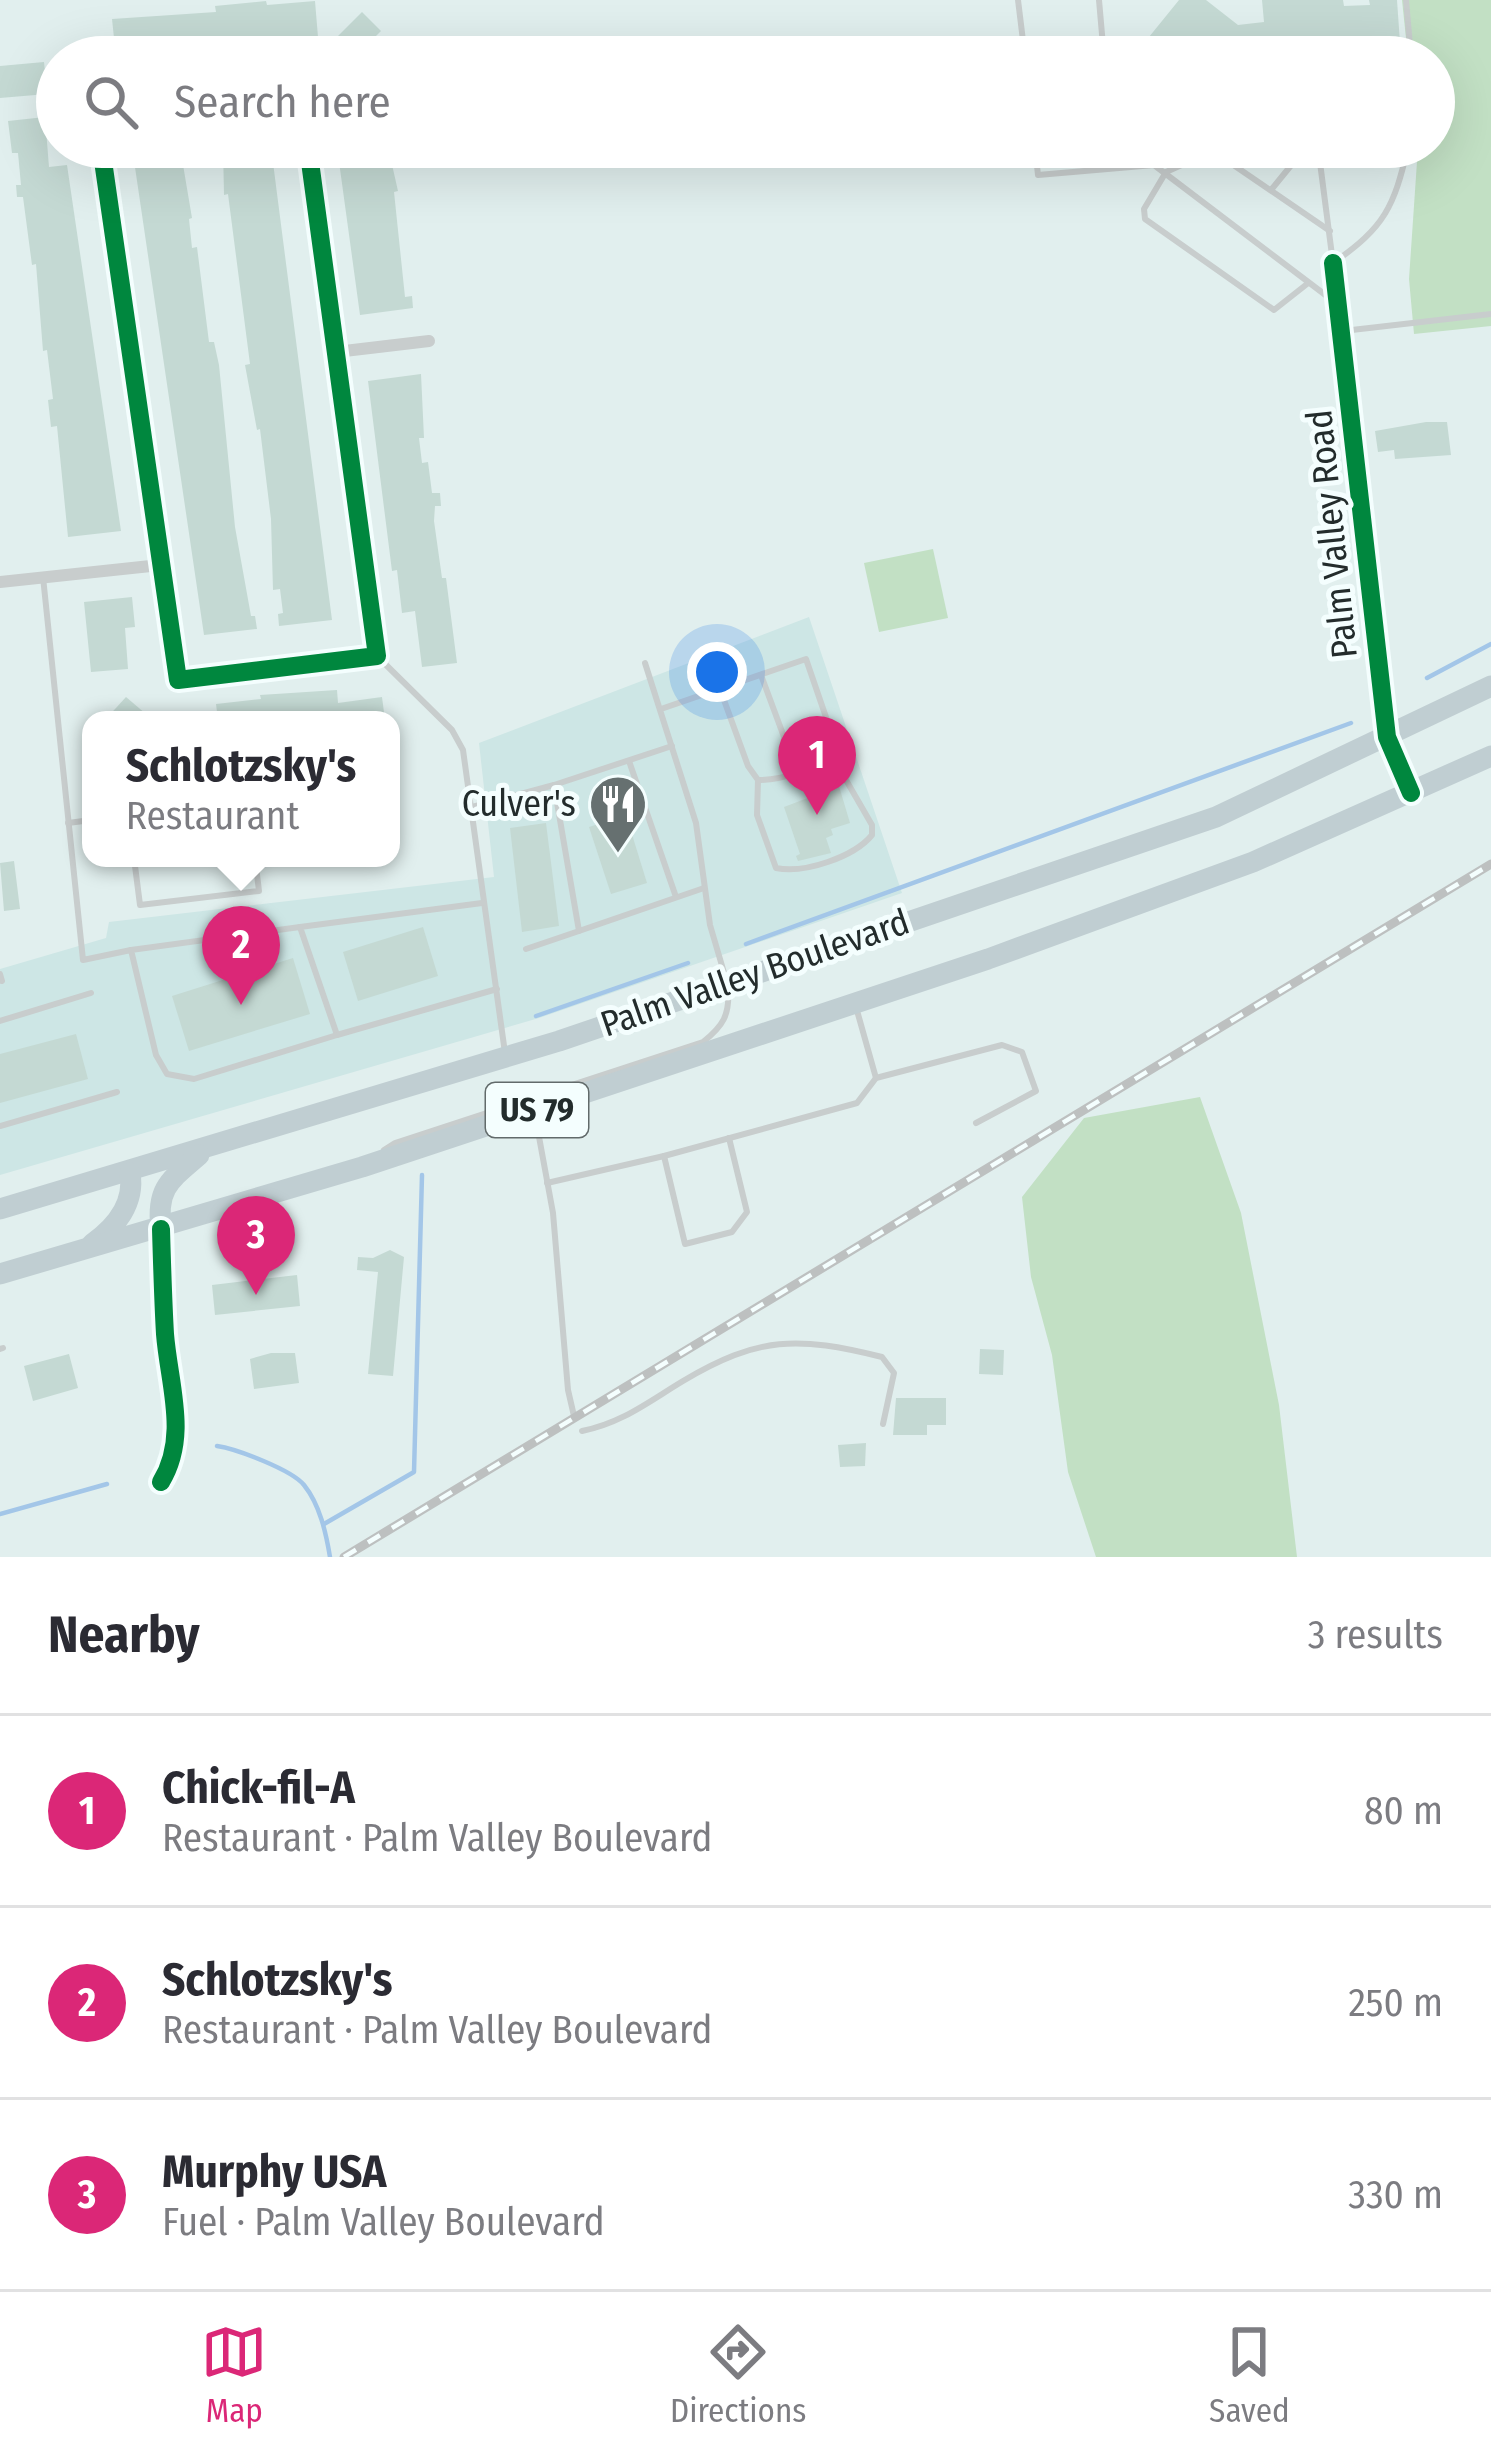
<!DOCTYPE html>
<html lang="en">
<head>
<meta charset="utf-8">
<style>
	body { margin:0; font-family:"Fira Sans Condensed",sans-serif; background:#f2f2f3; color:#2b2b33 }
	.you { position:absolute; left:717px; top:672px; width:42px; height:42px; margin:-30px; border:9px solid #fff; border-radius:50%; background:#1a73e8; box-shadow:0 0 0 18px #1a73e833 }
	.badge { display:grid; place-items:center; width:78px; height:78px; border-radius:50%; background:#db2777; color:#fff; font-size:39px; font-weight:700 }
	.pin { position:absolute; translate:-50% -99px; filter:drop-shadow(0 3px 6px #0008) }
	.pin::after { content:''; position:absolute; top:63px; width:42px; height:36px; background:inherit; clip-path:polygon(0 0,100% 0,50% 100%) }
	.popup { position:absolute; left:82px; top:711px; width:318px; height:156px; box-sizing:border-box; display:grid; place-content:center; border-radius:24px; background:#fff; filter:drop-shadow(0 3px 9px #0005); font-size:39px; white-space:nowrap; color:#7c7c81 }
	.popup b { font-size:45px; color:#2b2b33 }
	.popup::after { content:''; position:absolute; left:50%; top:100%; margin-left:-24px; border:24px solid transparent; border-top-color:#fff }
	.list { margin:0; padding:0; list-style:none }
	h2 { display:flex; justify-content:space-between; align-items:center; height:156px; margin:0; padding:0 48px; font-size:51px }
	h2 small { font-size:39px; font-weight:400; color:#7c7c81 }
	.list li { display:grid; grid-template-columns:78px 1fr auto; gap:36px; align-items:center; box-sizing:border-box; height:192px; padding:0 48px; border-top:3px solid #e1e1e2 }
	.list b { display:block; font-size:45px; white-space:nowrap }
	.list p { margin:0; font-size:39px; white-space:nowrap; color:#7c7c81 }
	.list em { font-size:39px; font-style:normal; color:#7c7c81 }
	.icon { flex:none; width:66px; height:66px; fill:none; stroke:currentColor; stroke-width:2; stroke-linecap:round; stroke-linejoin:round }
	.map { position:relative; flex:none; width:1491px; height:1557px; overflow:hidden }
	.search { position:absolute; background:#fff; box-shadow:0 12px 48px #0002; left:36px; right:36px; top:36px; height:132px; display:flex; align-items:center; gap:30px; box-sizing:border-box; padding:0 42px; border-radius:66px; color:#7c7c81; font-size:45px }
	.sheet { height:732px; background:#fff }
	nav { display:flex; justify-content:space-around; align-items:center; box-sizing:border-box; height:168px; border-top:3px solid #e1e1e2; background:#fff; font-size:33px; color:#7c7c81 }
	nav a { display:grid; justify-items:center; gap:6px }
	nav .on { color:#db2777 }
	.map>svg:first-child { display:block }
	.built { fill:#cde6e5 }
	.green { fill:#c2e0c4 }
	.lines { fill:none; stroke-linecap:round; stroke-linejoin:round }
	.stream { stroke:#a3c6e8; stroke-width:4.5 }
	.building { fill:#c4d9d3 }
	.service { stroke:#c8cdcd; stroke-width:6 }
	.minor { stroke:#c8cdcd; stroke-width:12 }
	.trunk { stroke:#c0ced2; stroke-width:21 }
	.rail-casing { stroke:#bdc0c0; stroke-width:9 }
	.rail { stroke:#f4fefe; stroke-width:4.5; stroke-dasharray:14; stroke-linecap:butt }
	.cycleway-casing { stroke:#f4fefe; stroke-width:26 }
	.cycleway { stroke:#00873e; stroke-width:18 }
	.labels { text-anchor:middle; dominant-baseline:central; stroke-width:10; stroke-linejoin:round; paint-order:stroke }
	.shield { fill:#f4fefe; stroke:#626b6b; stroke-width:3 }
	.shield-label { font-size:33px; font-weight:bold; fill:#232c2c }
	.street-label { font-size:36px; fill:#232c2c; stroke:#f4fefe }
	.poi-label { font-size:36px; fill:#232c2c; stroke:#f4fefe; text-anchor:end }
</style>
</head>
<body>
<div class="map">
<svg width="1491" height="1557" viewBox="0 0 1491 1557">
	<rect width="100%" height="100%" fill="#e1efee"/>
	<polygon class="built" points="809,617 902,893 539,1018 0,1175 0,969 106,938 109,922 494,877 479,743"/>
	<g class="green">
		<polygon points="1402,0 1491,0 1491,326 1414,334 1409,279 1418,147 1434,147 1434,57 1408,57"/>
		<polygon points="933,549 948,618 879,632 864,563"/>
		<polygon points="1200,1097 1241,1213 1279,1405 1297,1557 1096,1557 1068,1472 1052,1355 1031,1277 1022,1197 1084,1118"/>
	</g>
	<g class="lines">
		<g class="stream">
			<polyline points="1427,678 1491,644"/>
			<polyline points="746,944 1351,723"/>
			<polyline points="536,1016 688,963"/>
			<path d="M217,1446c20,3 75,24 87,39 16,20 22,48 26,72"/>
			<polyline points="0,1514 107,1484"/>
			<polyline points="324,1524 414,1472 422,1175"/>
		</g>
	</g>
	<g class="building">
		<polygon points="1179,0 1206,0 1238,25 1264,22 1262,0 1343,0 1344,6 1370,5 1369,0 1397,0 1400,43 1356,47 1357,57 1313,57 1312,46 1252,51 1247,57 1174,57 1149,37"/>
		<polygon points="266,1 267,5 315,1 318,37 271,41 272,48 230,53 230,57 116,57 112,19 216,12 215,6"/>
		<polygon points="362,12 381,31 355,57 337,57 327,47"/>
		<polygon points="44,62 47,94 0,98 0,66"/>
		<polygon points="45,117 49,167 67,165 121,531 68,537 57,426 51,427 48,400 53,399 47,350 43,351 36,264 32,265 23,197 17,197 16,185 21,185 18,153 12,153 8,121"/>
		<polygon points="132,147 180,147 192,218 189,219 192,248 197,247 209,342 214,342 219,365 235,527 251,616 255,616 257,629 204,635"/>
		<polygon points="223,147 271,147 332,620 279,626 278,614 283,613 280,589 273,590 271,519 260,429 257,430 245,365 250,364 228,194 224,195"/>
		<polygon points="337,147 388,147 398,191 394,192 405,297 412,296 413,308 360,315"/>
		<polygon points="421,374 424,438 419,438 422,463 428,462 432,493 440,493 441,506 435,506 434,521 442,578 446,578 457,663 422,667 415,611 402,613 397,570 392,571 368,381"/>
		<polygon points="1426,422 1447,422 1451,455 1395,459 1394,450 1378,452 1375,431"/>
		<polygon points="132,597 135,627 125,628 128,669 91,672 84,602"/>
		<polygon points="337,690 338,703 382,697 385,720 218,720 216,704 261,699 260,695"/>
		<polygon points="126,697 153,720 105,720"/>
		<polygon points="839,786 850,823 831,829 833,835 826,838 831,853 798,861 796,856 800,854 784,807"/>
		<polygon points="626,815 647,883 611,894 589,827"/>
		<polygon points="546,823 559,926 522,932 510,828"/>
		<polygon points="14,861 20,909 4,911 0,863"/>
		<polygon points="423,927 438,976 358,1001 343,952"/>
		<polygon points="293,958 310,1014 189,1051 172,996"/>
		<polygon points="76,1034 88,1079 0,1103 0,1054"/>
		<polygon points="390,1250 404,1257 393,1376 368,1374 378,1272 357,1270 358,1257 373,1258"/>
		<polygon points="297,1275 300,1306 215,1315 212,1285"/>
		<polygon points="980,1349 1004,1350 1003,1375 979,1374"/>
		<polygon points="271,1353 295,1353 299,1383 254,1389 250,1359"/>
		<polygon points="69,1354 78,1388 33,1401 24,1366"/>
		<polygon points="896,1398 946,1398 946,1425 927,1425 927,1435 893,1435"/>
		<polygon points="866,1443 865,1466 840,1467 838,1445"/>
	</g>
	<g class="lines">
		<g class="service">
			<polyline points="1018,0 1025,57"/>
			<polyline points="1099,0 1104,57"/>
			<polyline points="1406,0 1411,57"/>
			<polyline points="1035,147 1038,175 1154,165 1336,303"/>
			<polyline points="1217,147 1213,151 1330,231"/>
			<path d="M1318,147l15,116c52,-36 61,-56 75,-116"/>
			<polyline points="1213,151 1166,172 1144,209 1145,219 1274,310 1307,284"/>
			<polyline points="1271,190 1306,147"/>
			<polyline points="1343,331 1491,314"/>
			<polyline points="43,577 83,960 131,950"/>
			<polyline points="377,656 452,730 463,750 505,1053"/>
			<polyline points="645,663 696,823 710,925 725,976"/>
			<polyline points="761,675 797,772"/>
			<path d="M661,709l145,-50 22,64 3,31c-19,16 -48,26 -73,26l-10,-14 -28,-77"/>
			<polyline points="629,761 676,897"/>
			<path d="M758,780l-1,35 19,53c28,6 78,-11 96,-33v-10l-41,-71"/>
			<polyline points="472,807 554,785"/>
			<polyline points="68,823 91,820"/>
			<polyline points="134,858 140,905 259,891 255,858"/>
			<polyline points="482,903 300,927 337,1035 497,989"/>
			<polyline points="300,927 131,950 156,1055 167,1074 194,1079 337,1035"/>
			<polyline points="579,931 704,888"/>
			<polyline points="526,949 579,931 554,785 672,746"/>
			<polyline points="0,974 2,981"/>
			<polyline points="856,1007 876,1078"/>
			<polyline points="0,1021 91,993"/>
			<polyline points="535,1115 553,1213 568,1390 574,1416"/>
			<polyline points="0,1126 117,1092"/>
			<path d="M384,1150l11,-7 308,-101c20,-16 27,-27 25,-53"/>
			<polyline points="664,1156 857,1103 876,1078 1002,1045 1022,1052 1036,1091 976,1123"/>
			<polyline points="547,1183 664,1156 685,1244 732,1232 747,1212 729,1138"/>
			<polyline points="0,1349 3,1348"/>
			<path d="M582,1431c40,-8 66,-29 101,-50 76,-45 114,-45 199,-24l12,16 -11,51"/>
		</g>
		<g class="minor">
			<polyline points="101,147 178,680 377,656 308,147"/>
			<polyline points="1333,263 1387,737 1411,793"/>
			<polyline points="336,352 429,341"/>
			<polyline points="0,582 160,565"/>
			<path d="M161,1482c28,-46 8,-97 4,-148 -2,-35 -3,-70 -4,-105"/>
		</g>
		<g class="trunk">
			<polyline points="0,1209 559,1041 1216,817 1491,686"/>
			<path d="M161,1229c-5,-41 9,-49 38,-74"/>
			<path d="M92,1244c24,-17 43,-41 38,-71"/>
			<polyline points="0,1274 362,1167 988,959 1253,862 1491,756"/>
		</g>
		<g class="rail-casing">
			<polyline id="rail" points="344,1557 1491,864"/>
		</g>
		<use href="#rail" class="rail"/>
		<g class="cycleway-casing">
			<g id="cycleway">
				<polyline points="101,147 178,680 377,656 308,147"/>
				<polyline points="1333,263 1387,737 1411,793"/>
				<path d="M161,1482c28,-46 8,-97 4,-148 -2,-35 -3,-70 -4,-105"/>
			</g>
		</g>
		<use href="#cycleway" class="cycleway"/>
	</g>
	<defs>
		<g id="restaurant-pin" transform="scale(3)"><path d="M0 17L-7.5 6A9.5 9.5 0 1 1 7.5 6Z" fill="#667070" stroke="#f4fefe"/><path d="M-5-6h1v4h1v-4h1v4h1v-4h1v5L-1.5 .5V6h-2V.5L-5-1ZM5-6V6H3V1.5H1.5Q1.5-4 5-6Z" fill="#fff"/></g>
	</defs>
	<g fill-rule="evenodd">
		<use href="#restaurant-pin" x="618" y="804"/>
	</g>
	<g class="labels">
		<rect class="shield" x="486" y="1083" width="102" height="54" rx="9"/>
		<g class="shield-label">
			<text x="537" y="1110">US 79</text>
		</g>
		<g class="street-label">
			<text transform="translate(1332 534) rotate(-96)">Palm Valley Road</text>
			<text transform="translate(755 973) rotate(-19)">Palm Valley Boulevard</text>
		</g>
		<g class="poi-label">
			<text x="576" y="804">Culver's</text>
		</g>
	</g>
</svg>
<div class="you"></div>
<div class="pin badge" style="left:817px;top:815px">1</div>
<div class="pin badge" style="left:241px;top:1005px">2</div>
<div class="popup"><b>Schlotzsky's</b>Restaurant</div>
<div class="pin badge" style="left:256px;top:1295px">3</div>
<div class="search"><svg class="icon" aria-label="search" viewBox="0 0 24 24"><circle cx="10" cy="10" r="6"/><path d="M15 15l6 6"/></svg>Search here</div>
</div>
<section class="sheet">
<h2>Nearby<small>3 results</small></h2>
<ul class="list">
<li><span class="badge">1</span><div><b>Chick-fil-A</b><p>Restaurant · Palm Valley Boulevard</p></div><em>80 m</em></li>
<li><span class="badge">2</span><div><b>Schlotzsky's</b><p>Restaurant · Palm Valley Boulevard</p></div><em>250 m</em></li>
<li><span class="badge">3</span><div><b>Murphy USA</b><p>Fuel · Palm Valley Boulevard</p></div><em>330 m</em></li>
</ul>
</section>
<nav>
<a class="on"><svg class="icon" aria-label="map" viewBox="0 0 24 24"><path d="M3 6l6-2 6 2 6-2v14l-6 2-6-2-6 2zM9 4v14M15 6v14"/></svg>Map</a>
<a><svg class="icon" aria-label="directions" viewBox="0 0 24 24"><path d="M12 3l9 9-9 9-9-9zM9 14v-3h6M13 9l2 2-2 2"/></svg>Directions</a>
<a><svg class="icon" aria-label="saved" viewBox="0 0 24 24"><path d="M7 4h10v16l-5-4-5 4z"/></svg>Saved</a>
</nav>
</body>
</html>
